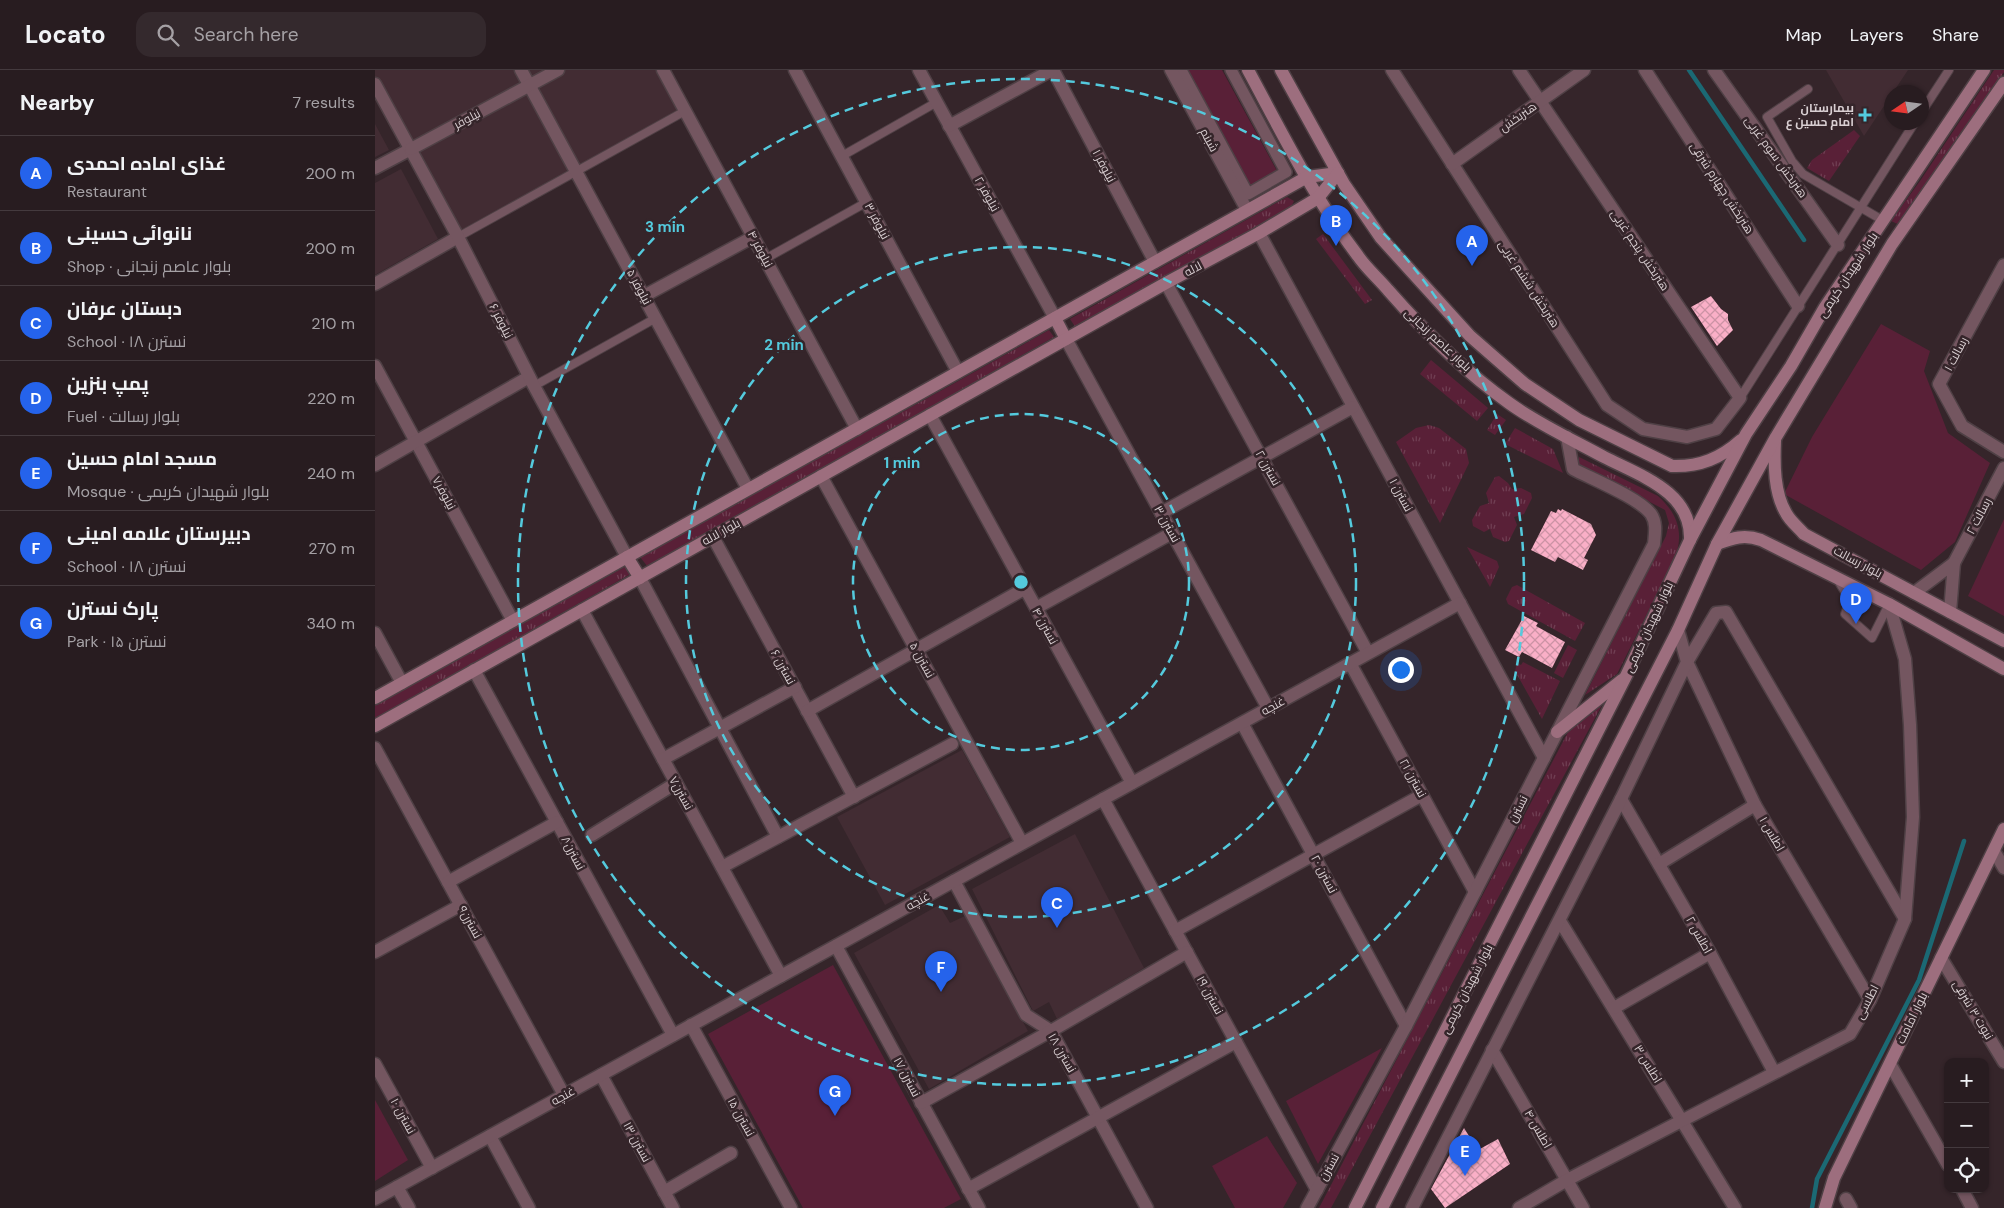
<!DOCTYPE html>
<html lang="en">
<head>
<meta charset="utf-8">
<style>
	body { margin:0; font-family:"DM Sans",Cairo,sans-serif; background:#34292d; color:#f1f3f6 }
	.controls { position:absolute; right:15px; bottom:15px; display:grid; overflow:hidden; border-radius:10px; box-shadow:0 1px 4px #0004 }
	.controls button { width:45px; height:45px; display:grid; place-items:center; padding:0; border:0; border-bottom:1px solid #443a3e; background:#281c20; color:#f1f3f6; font:25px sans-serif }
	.compass { position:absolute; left:1509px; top:15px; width:45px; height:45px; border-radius:50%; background:#281c20; box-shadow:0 1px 4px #0004; rotate:257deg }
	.you { position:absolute; left:1025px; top:599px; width:18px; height:18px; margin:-12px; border:4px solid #fff; border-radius:50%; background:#1a73e8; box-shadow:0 0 0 8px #1a73e833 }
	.badge { display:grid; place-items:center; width:32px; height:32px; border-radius:50%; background:#2563eb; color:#fff; font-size:16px; font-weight:700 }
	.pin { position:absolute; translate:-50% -41px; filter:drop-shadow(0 1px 2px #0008) }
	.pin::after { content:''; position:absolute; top:26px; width:18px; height:15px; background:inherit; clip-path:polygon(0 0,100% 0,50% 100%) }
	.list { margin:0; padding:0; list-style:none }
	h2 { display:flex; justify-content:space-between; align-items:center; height:65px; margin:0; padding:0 20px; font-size:21px }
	h2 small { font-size:16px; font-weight:400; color:#a5a1a5 }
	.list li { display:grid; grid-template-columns:32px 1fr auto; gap:15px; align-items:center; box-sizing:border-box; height:75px; padding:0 20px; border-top:1px solid #443a3e }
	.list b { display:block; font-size:19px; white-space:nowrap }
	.list p { margin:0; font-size:16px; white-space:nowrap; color:#a5a1a5 }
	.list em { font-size:16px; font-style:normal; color:#a5a1a5 }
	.icon { flex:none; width:28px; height:28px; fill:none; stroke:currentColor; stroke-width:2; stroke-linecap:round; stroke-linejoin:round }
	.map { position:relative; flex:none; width:1629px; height:1138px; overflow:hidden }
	header { display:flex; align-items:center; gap:30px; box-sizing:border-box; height:70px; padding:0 25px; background:#281c20; border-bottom:1px solid #443a3e }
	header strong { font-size:24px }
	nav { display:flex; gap:28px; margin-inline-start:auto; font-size:18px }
	.search { width:350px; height:45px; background:#34292d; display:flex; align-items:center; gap:12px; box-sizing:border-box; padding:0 18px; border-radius:15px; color:#a5a1a5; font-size:19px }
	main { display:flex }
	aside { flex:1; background:#281c20 }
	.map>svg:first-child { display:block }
	.built { fill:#422c33 }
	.grass { fill:url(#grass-tufts) }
	.green { fill:#592037 }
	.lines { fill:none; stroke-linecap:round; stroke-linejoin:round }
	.stream { stroke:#1b6974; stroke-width:4.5 }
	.building { fill:url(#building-cross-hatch) }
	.service-casing { stroke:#4f4045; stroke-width:10 }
	.pedestrian-casing { stroke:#4f4045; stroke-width:14 }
	.minor-casing { stroke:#4f4045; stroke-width:15 }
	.tertiary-casing { stroke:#4f4045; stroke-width:15 }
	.secondary-casing { stroke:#4f4045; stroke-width:15 }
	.service { stroke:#745660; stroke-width:8 }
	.pedestrian { stroke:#745660; stroke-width:11 }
	.minor { stroke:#745660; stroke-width:12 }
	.tertiary { stroke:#745660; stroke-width:12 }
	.secondary { stroke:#9d6e7e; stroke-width:12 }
	.ring { fill:none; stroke:#54cadd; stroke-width:2.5; stroke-dasharray:9 6 }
	.poi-dot { fill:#54cadd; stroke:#35252a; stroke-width:2 }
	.labels { text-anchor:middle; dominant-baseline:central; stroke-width:5; stroke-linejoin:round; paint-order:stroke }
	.poi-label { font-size:12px; font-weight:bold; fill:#d9cfd2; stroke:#35252a; text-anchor:end }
	.street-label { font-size:12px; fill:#d9cfd2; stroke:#35252a }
	.centre { fill:#54cadd; stroke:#35252a; stroke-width:2.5 }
	.ring-label { font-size:15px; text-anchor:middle; font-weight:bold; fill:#54cadd; stroke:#35252a; stroke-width:5; stroke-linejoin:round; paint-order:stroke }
</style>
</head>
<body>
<header>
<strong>Locato</strong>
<div class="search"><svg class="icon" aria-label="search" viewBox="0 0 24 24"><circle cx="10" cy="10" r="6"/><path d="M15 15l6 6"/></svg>Search here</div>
<nav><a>Map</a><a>Layers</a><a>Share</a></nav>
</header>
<main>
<aside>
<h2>Nearby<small>7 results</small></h2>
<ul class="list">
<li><span class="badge">A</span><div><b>غذای اماده احمدی</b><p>Restaurant</p></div><em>200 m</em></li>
<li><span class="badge">B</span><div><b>نانوائی حسینی</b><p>Shop · بلوار عاصم زنجانی</p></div><em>200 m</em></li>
<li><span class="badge">C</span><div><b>دبستان عرفان</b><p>School · نسترن ۱۸</p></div><em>210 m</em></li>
<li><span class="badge">D</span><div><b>پمپ بنزین</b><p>Fuel · بلوار رسالت</p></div><em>220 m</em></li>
<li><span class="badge">E</span><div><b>مسجد امام حسین</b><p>Mosque · بلوار شهیدان کریمی</p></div><em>240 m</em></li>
<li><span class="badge">F</span><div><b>دبیرستان علامه امینی</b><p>School · نسترن ۱۸</p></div><em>270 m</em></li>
<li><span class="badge">G</span><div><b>پارک نسترن</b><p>Park · نسترن ۱۵</p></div><em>340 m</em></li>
</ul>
</aside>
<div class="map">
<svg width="1629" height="1138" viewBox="0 0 1629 1138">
	<defs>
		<pattern id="grass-tufts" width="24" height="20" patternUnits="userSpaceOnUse" patternTransform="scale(1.25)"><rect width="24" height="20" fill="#592037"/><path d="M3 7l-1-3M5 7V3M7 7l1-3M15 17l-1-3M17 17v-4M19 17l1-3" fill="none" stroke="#703f53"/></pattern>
		<pattern id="building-cross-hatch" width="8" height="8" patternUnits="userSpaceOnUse" patternTransform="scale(1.25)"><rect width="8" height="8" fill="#faafc7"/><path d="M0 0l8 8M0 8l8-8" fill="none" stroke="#cc93a5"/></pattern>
	</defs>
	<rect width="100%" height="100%" fill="#35252a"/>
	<g class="built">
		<polygon points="0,0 288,0 310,41 83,167 0,14"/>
		<polygon points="1451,0 1533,0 1489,66"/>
		<polygon points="0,54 14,80 0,87"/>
		<polygon points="26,99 63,169 0,205 0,113"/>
		<polygon points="587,680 635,767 510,835 462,747"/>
		<polygon points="700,764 769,898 682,949 674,932 658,941 597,819"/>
		<polygon points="564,835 575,853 590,846 653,961 554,1019 479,883"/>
	</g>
	<g class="grass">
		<polygon points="1619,0 1629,0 1629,2 1527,156 1516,151 1545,111"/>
		<polygon points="1479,60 1485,66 1454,111 1432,98 1437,90"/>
		<polygon points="912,127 919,131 916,137 701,258 695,249"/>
		<polygon points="948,164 997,230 990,234 941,169"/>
		<path d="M674,260l5,7 -406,230 -8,-10c136,-77 274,-150 409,-227z"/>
		<polygon points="1056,290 1113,338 1102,351 1045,304"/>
		<polygon points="1122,344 1131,350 1120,365 1112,360"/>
		<polygon points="1054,355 1064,358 1091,379 1094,393 1065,453 1021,372 1041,358"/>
		<polygon points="1140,358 1178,379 1188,403 1130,374"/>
		<path d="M1204,387l79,39c20,18 26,37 17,62l-58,116 -32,21 81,-159 3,-13 -4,-13 -87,-46z"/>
		<polygon points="1124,406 1133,413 1137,419 1146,418 1156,423 1157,428 1149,444 1139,447 1142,455 1134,471 1130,472 1118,467 1115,459 1109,462 1098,456 1097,450 1105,436 1114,433 1111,423 1120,407"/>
		<polygon points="1092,477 1122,491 1124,497 1115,517"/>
		<polygon points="253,495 259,502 0,649 0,635"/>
		<polygon points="1142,515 1210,553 1200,571 1133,534 1131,529 1137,517"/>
		<polygon points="1193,575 1202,580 1188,608 1179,603"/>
		<polygon points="1148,592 1185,611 1167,649 1140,601 1142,593 1146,595"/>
		<polygon points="1227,635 956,1138 944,1138 1193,662"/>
	</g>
	<g class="green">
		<polygon points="810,0 847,0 902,101 873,117"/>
		<polygon points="1506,254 1555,281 1549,301 1573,363 1615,393 1580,472 1546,500 1409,424 1437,367"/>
		<polygon points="1629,449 1629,546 1593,526"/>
		<polygon points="458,895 586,1129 569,1138 428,1138 333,964"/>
		<polygon points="1007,978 943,1094 911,1031"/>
		<polygon points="0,1030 33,1090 0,1111"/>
		<polygon points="892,1066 922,1113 908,1138 860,1138 837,1096"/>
	</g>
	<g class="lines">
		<g class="stream">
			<polyline points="1314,0 1429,170"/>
			<polyline points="1437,1138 1442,1109 1544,910 1589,771"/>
		</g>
	</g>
	<g class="building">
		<polygon points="1336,226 1346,239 1353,244 1353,250 1358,260 1342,276 1316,237"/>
		<polygon points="1183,439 1186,441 1187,439 1216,454 1221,465 1209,488 1213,490 1208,500 1183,487 1180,492 1156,480 1176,441 1181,443"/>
		<polygon points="1149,546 1163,553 1161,556 1190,572 1177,598 1147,582 1144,587 1130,580"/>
		<polygon points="1089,1058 1103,1080 1123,1069 1135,1094 1070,1138 1056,1119"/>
	</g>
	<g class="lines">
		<g class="service-casing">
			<g id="service">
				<polyline points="1433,19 1392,47 1417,91 1428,104 1509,151"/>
				<polyline points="1546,43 1574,0"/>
				<polyline points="467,86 562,32"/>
				<polyline points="83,167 310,41"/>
				<polyline points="390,189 492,132"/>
				<polyline points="159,316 281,248"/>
				<polyline points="1365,328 1540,52"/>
				<polyline points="1462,509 1475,530 1470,544 1497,568 1514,534"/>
			</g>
		</g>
		<g class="pedestrian-casing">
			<polyline id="pedestrian" points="806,0 873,124 911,102 856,0"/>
		</g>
		<g class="minor-casing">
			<g id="minor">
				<polyline points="146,0 373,419"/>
				<polyline points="288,0 482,359"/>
				<polyline points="420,0 583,302"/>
				<polyline points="544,0 680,248"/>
				<polyline points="678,0 780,192"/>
				<polyline points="1017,0 1232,335 1268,359 1312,367 1341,359 1365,328 1144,0"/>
				<polyline points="1270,0 1423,236"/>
				<polyline points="1339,0 1463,175"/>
				<polyline points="574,56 677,0"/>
				<polyline points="1077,94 1209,0"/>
				<polyline points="0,98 36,79"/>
				<polyline points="884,163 1169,688"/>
				<polyline points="1629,195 1564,314 1587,356 1629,382"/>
				<polyline points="791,213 993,583"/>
				<polyline points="0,214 83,167"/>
				<polyline points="269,226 378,167"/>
				<polyline points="691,269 893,638"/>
				<polyline points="0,296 138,551"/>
				<polyline points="555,345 757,713"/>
				<polyline points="0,395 154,307"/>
				<polyline points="446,406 647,773"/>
				<polyline points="786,443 978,337"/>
				<polyline points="338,467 479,727"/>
				<polyline points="265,508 403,767"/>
				<polyline points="661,538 797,463"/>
				<polyline points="207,540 406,906"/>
				<polyline points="0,563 27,613"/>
				<polyline points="975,593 1100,822"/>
				<polyline points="99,600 298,965"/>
				<polyline points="432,641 649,519"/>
				<polyline points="867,653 1031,956"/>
				<polyline points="0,678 189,1025"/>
				<polyline points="288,689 420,617"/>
				<polyline points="728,729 942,1120"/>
				<polyline points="1246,729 1335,883 1399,1002"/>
				<polyline points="217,765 301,713"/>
				<polyline points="1619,781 1629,798"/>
				<polyline points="1284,794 1380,735"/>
				<polyline points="347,797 577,674"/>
				<polyline points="579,811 651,945 676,961 772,1138"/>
				<polyline points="73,812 182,752"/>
				<polyline points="1185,851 1307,1051"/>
				<polyline points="800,861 1047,725"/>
				<polyline points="461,876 604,1138"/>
				<polyline points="0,882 86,835"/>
				<polyline points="1566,888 1629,992"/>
				<polyline points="1495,930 1380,735 1312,592 1341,543 1351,542 1530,849"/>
				<polyline points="1239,938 1335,883"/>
				<polyline points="316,955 416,1138"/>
				<polyline points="1117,980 1208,1138"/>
				<polyline points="0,994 57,1098"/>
				<polyline points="1515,994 1573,1095"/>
				<polyline points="226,1005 298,1138"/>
				<polyline points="546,1033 676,961 812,882"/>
				<polyline points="115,1066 154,1138"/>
				<polyline points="22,1117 34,1138"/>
				<polyline points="593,1119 861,972"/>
				<polyline points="1587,1119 1597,1138"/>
				<polyline points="289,1122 356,1083"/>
				<polyline points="1471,1129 1476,1138"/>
			</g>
		</g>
		<g class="tertiary-casing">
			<g id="tertiary">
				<polyline points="796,0 872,140"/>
				<polyline points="0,14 83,167 159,316 252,487"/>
				<polyline points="36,79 183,0"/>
				<polyline points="1579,493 1629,398"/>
				<polyline points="1539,523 1579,493 1575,542"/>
				<polyline points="1307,1051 1360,1138"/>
				<polyline points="0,1129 1085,533"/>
				<path d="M932,1138l99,-182 248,-482c1,-11 3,-21 -3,-30 -12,-16 -59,-35 -78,-45l-6,-32"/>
				<polyline points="1037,1138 1246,729 1312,592 1303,560"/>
				<polyline points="1144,1138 1192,1110 1475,964 1495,930 1530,849 1538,747 1535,655 1530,589 1514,534"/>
			</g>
		</g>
		<g class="secondary-casing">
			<g id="secondary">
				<path d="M873,0c34,63 66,128 110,186 8,12 20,22 30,34 36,41 76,81 121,113 29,21 64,37 95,54 37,19 88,35 86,83"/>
				<path d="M906,0l63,114 37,54 89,98 55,48 54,36 93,46c28,1 49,-8 69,-26"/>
				<polyline points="680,248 691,269"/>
				<path d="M1400,371c-1,23 -1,52 11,72 4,8 12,14 18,21l200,107"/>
				<path d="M1342,474c16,-6 27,-10 44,-4l128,64 115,65"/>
				<polyline points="252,487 265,508"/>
				<polyline points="0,628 932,107 963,103"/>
				<polyline points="0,656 791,213 884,163 943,128 963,103"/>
				<polyline points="1182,662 1247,610"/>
				<polyline points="980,1138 1251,606 1315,470 1371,364 1416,296 1450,237 1609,0"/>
				<polyline points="1007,1138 1303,560 1342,474 1401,367 1517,174 1629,13"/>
				<polyline points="1450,1138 1459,1108 1629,759"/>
			</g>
		</g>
		<use href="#service" class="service"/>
		<use href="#pedestrian" class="pedestrian"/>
		<use href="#minor" class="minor"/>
		<use href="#tertiary" class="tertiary"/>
		<use href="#secondary" class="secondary"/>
	</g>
	<g class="ring">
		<circle cx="646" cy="512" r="168"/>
		<circle cx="646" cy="512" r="335"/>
		<circle cx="646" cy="512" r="503"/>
	</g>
	<path class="poi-dot" d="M1487.5 37.5h5v5h5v5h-5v5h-5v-5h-5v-5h5z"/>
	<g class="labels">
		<g class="poi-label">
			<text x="1479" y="38">بیمارستان<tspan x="1479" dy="14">امام حسین ع</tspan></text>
		</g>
		<g class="street-label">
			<text transform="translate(1143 47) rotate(-35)">هنربخش</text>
			<text transform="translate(92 49) rotate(-28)">نیلوفر</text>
			<text transform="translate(834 70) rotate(62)">شبنم</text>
			<text transform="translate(1401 87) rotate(54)">هنربخش سوم غربی</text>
			<text transform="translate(729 96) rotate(62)">نیلوفر ۱</text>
			<text transform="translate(1347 118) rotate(57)">هنربخش چهارم شرقی</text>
			<text transform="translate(612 124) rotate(61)">نیلوفر ۲</text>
			<text transform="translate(502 151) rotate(62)">نیلوفر ۳</text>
			<text transform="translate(385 179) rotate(62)">نیلوفر ۴</text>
			<text transform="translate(1265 180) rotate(56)">هنربخش پنجم غربی</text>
			<text transform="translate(818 199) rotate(-28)">لاله</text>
			<text transform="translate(1473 205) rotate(-57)">بلوار شهیدان کریمی</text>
			<text transform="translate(1154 214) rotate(57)">هنربخش ششم غربی</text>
			<text transform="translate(264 217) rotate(62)">نیلوفر ۵</text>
			<text transform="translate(126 251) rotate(63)">نیلوفر ۶</text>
			<text transform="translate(1063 270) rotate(43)">بلوار عاصم زنجانی</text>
			<text transform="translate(1581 284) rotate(-62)">رسالت ۱</text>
			<text transform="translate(893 398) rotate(61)">نسترن ۲</text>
			<text transform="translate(69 423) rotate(62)">نیلوفر۷</text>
			<text transform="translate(1026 425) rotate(61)">نسترن ۱</text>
			<text transform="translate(1604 446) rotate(-62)">رسالت ۲</text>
			<text transform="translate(792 454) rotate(61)">نسترن ۳</text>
			<text transform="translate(346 462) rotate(-29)">بلوار لاله</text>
			<text transform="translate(1483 492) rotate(28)">بلوار رسالت</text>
			<text transform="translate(670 556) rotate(61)">نسترن ۴</text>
			<text transform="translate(1274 557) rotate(-65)">بلوار شهیدان کریمی</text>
			<text transform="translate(547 590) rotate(61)">نسترن ۵</text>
			<text transform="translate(408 597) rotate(61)">نسترن ۶</text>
			<text transform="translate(898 636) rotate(-29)">غنچه</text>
			<text transform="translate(1038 708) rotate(61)">نسترن ۲۱</text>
			<text transform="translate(306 723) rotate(61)">نسترن۷</text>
			<text transform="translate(1143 739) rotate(-63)">نسترن</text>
			<text transform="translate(1397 764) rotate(60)">اطلس ۱</text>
			<text transform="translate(198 783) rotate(62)">نسترن۸</text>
			<text transform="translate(949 804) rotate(62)">نسترن ۲۰</text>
			<text transform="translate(543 831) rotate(-29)">غنچه</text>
			<text transform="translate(95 852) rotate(61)">نسترن۹</text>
			<text transform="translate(1324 865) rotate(61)">اطلس ۲</text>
			<text transform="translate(1092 919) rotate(-63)">بلوار شهیدان کریمی</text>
			<text transform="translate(835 925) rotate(61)">نسترن ۱۹</text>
			<text transform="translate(1492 932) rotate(-63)">اطلسی</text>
			<text transform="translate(1598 940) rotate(59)">نبوت ۳ شرقی</text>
			<text transform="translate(1537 948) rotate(-64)">بلوار امامت</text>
			<text transform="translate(687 983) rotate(60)">نسترن ۱۸</text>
			<text transform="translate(1273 994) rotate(59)">اطلس ۳</text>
			<text transform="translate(532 1007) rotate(62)">نسترن ۱۷</text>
			<text transform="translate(188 1026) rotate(-29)">غنچه</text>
			<text transform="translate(28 1046) rotate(61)">نسترن ۱۰</text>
			<text transform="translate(366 1047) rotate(61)">نسترن ۱۵</text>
			<text transform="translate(1163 1059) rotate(60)">اطلس ۴</text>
			<text transform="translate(262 1072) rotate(61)">نسترن ۱۳</text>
			<text transform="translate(954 1097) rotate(-61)">نسترن</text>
		</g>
	</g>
	<circle cx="646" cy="512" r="8" class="centre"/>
	<g class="ring-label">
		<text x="290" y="162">3 min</text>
		<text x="409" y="280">2 min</text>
		<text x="527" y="398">1 min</text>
	</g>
</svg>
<div class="controls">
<button>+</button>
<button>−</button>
<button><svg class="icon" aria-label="locate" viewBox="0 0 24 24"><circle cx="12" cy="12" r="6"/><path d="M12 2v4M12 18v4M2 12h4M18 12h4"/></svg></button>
</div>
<svg class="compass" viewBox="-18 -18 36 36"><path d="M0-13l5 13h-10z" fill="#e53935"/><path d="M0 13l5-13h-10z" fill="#a5a1a5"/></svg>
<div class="you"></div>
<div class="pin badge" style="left:1097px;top:196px">A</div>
<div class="pin badge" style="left:961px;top:176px">B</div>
<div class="pin badge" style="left:682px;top:858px">C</div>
<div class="pin badge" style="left:1481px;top:554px">D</div>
<div class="pin badge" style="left:1090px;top:1106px">E</div>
<div class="pin badge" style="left:566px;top:922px">F</div>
<div class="pin badge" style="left:460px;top:1046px">G</div>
</div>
</main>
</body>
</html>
